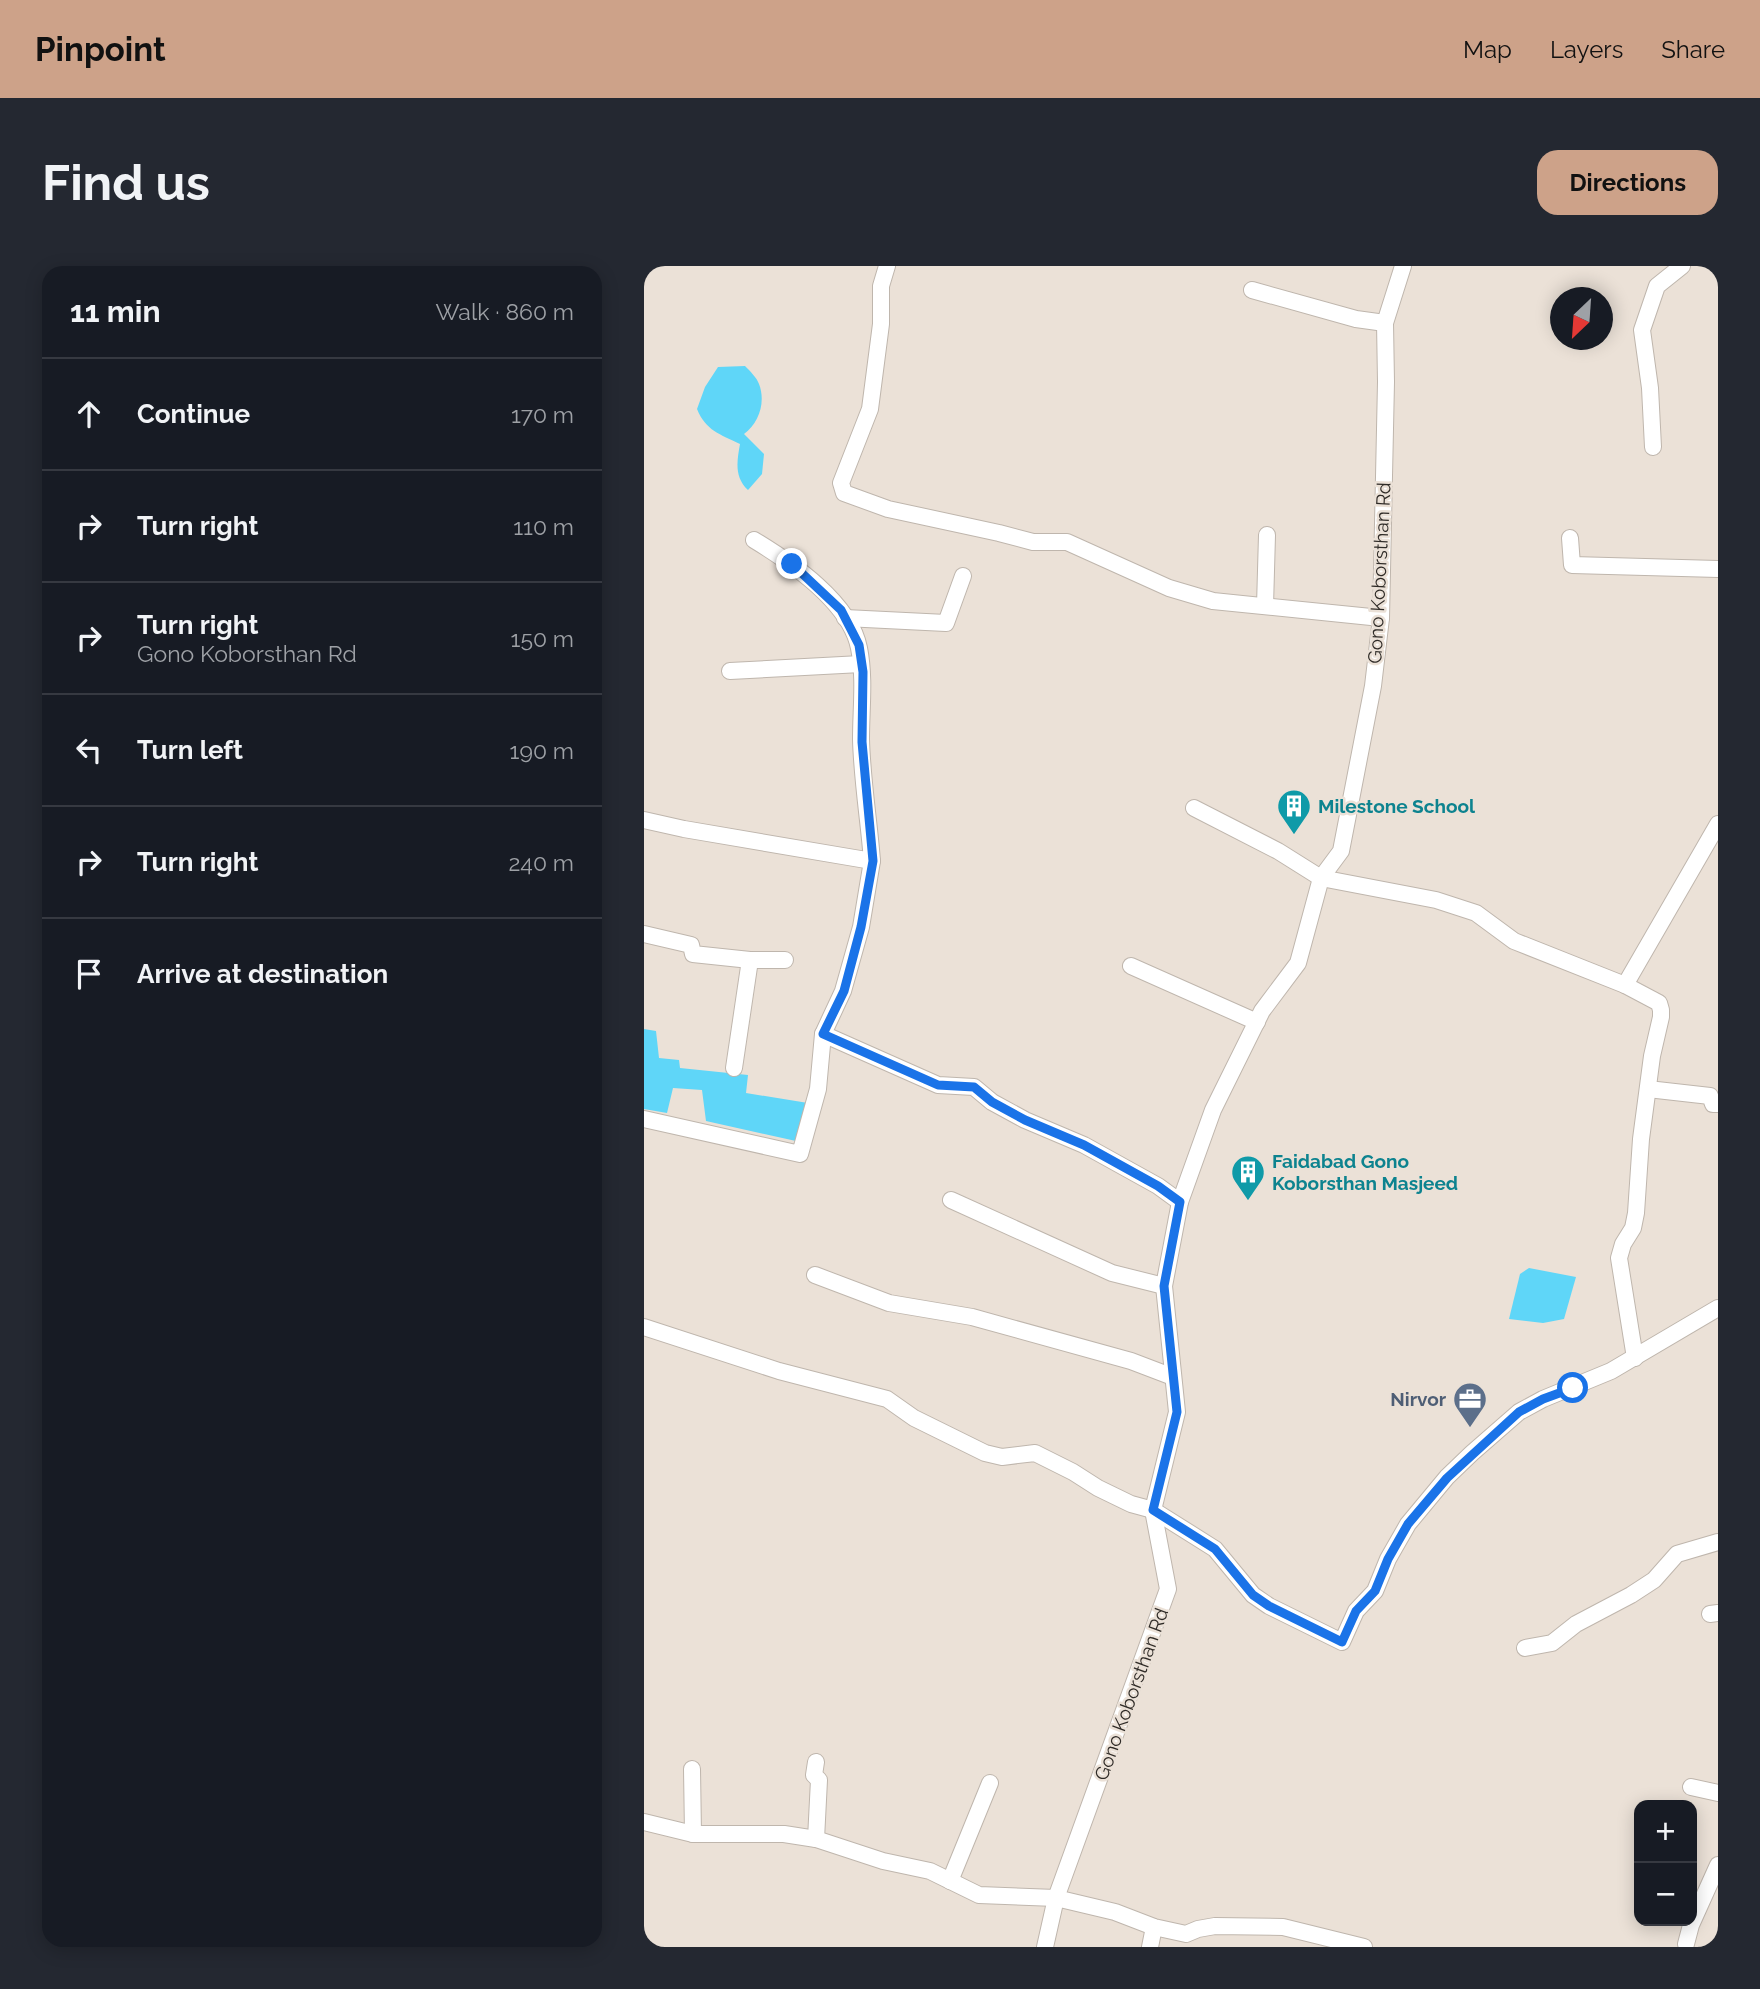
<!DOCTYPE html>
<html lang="en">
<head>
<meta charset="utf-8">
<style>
	body { margin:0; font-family:Raleway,sans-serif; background:#242831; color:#f1f3f6 }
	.controls { position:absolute; right:21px; bottom:21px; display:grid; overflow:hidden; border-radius:14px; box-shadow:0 4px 18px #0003 }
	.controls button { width:63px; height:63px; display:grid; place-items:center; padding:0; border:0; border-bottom:2px solid #363941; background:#171b24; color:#f1f3f6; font:35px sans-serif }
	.compass { position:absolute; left:906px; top:21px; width:63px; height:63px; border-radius:50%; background:#171b24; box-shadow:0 4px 18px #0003; rotate:205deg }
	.stop { position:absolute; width:21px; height:21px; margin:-16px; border:5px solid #1a73e8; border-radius:50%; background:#fff }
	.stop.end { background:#1a73e8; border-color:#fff; box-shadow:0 2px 7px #0008 }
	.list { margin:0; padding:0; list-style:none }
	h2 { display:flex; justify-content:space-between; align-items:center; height:91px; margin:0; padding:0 28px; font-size:30px }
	h2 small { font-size:23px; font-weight:400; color:#9ea1a6 }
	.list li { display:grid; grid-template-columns:46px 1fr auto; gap:21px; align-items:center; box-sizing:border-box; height:112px; padding:0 28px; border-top:2px solid #363941 }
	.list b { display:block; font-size:26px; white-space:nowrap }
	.list p { margin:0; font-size:23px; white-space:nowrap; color:#9ea1a6 }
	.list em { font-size:23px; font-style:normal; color:#9ea1a6 }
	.icon { flex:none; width:38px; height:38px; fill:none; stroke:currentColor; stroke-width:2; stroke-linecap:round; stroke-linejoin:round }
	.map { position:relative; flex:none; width:1074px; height:1681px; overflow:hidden; border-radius:21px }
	header { display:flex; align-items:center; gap:42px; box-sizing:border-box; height:98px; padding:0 35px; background:#cda289; color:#111 }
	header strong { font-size:33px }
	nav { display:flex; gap:38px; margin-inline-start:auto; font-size:24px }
	.intro { display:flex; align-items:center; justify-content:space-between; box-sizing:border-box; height:168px; padding:0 42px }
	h1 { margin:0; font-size:49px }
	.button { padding:18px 32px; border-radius:21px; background:#cda289; color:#111; font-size:24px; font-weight:700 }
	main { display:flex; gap:42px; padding:0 42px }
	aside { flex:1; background:#171b24; border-radius:21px; box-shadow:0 4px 18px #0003 }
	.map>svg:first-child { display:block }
	.water { fill:#5fd6f8 }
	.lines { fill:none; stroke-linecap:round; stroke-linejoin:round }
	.street-casing { stroke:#bfb6ad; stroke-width:18 }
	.street { stroke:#fff; stroke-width:16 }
	.route { stroke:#1a73e8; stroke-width:9 }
	.labels { text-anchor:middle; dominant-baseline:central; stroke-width:5; stroke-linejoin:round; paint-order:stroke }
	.street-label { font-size:19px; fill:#2f2b27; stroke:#ebe1d7 }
	.culture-label { font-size:19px; font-weight:bold; fill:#0d838f; stroke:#ebe1d7; text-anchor:start }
	.service-label { font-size:19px; font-weight:bold; fill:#4e5e75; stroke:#ebe1d7; text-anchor:end }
</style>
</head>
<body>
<header>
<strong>Pinpoint</strong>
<nav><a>Map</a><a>Layers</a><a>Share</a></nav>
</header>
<div class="intro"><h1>Find us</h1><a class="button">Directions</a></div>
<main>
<aside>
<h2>11 min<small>Walk · 860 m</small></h2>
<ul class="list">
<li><svg class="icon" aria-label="ahead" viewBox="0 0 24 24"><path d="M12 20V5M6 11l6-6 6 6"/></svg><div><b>Continue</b></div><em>170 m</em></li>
<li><svg class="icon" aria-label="right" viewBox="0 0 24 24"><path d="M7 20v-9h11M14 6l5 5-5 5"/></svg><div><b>Turn right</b></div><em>110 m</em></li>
<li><svg class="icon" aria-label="right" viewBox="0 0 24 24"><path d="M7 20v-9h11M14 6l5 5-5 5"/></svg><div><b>Turn right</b><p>Gono Koborsthan Rd</p></div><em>150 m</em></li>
<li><svg class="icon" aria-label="left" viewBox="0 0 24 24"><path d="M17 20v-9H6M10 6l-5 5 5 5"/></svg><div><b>Turn left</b></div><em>190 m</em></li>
<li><svg class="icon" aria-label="right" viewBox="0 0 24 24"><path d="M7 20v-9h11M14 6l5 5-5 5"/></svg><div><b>Turn right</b></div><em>240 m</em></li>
<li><svg class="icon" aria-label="arrive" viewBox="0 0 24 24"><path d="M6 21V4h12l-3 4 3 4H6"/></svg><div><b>Arrive at destination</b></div></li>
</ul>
</aside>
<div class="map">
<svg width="1074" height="1681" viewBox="0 0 1074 1681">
	<rect width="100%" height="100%" fill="#ebe1d7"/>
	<g class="water">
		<path d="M101,100c5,5 12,12 14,18 7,18 0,39 -15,50l20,20 -2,20 -14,16c-14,-13 -11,-29 -8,-46 -20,-10 -34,-13 -43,-35l8,-22 13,-20z"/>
		<polygon points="0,763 12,765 15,792 35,794 36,802 104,809 102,827 164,837 152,875 62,855 58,824 29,822 23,847 0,843"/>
		<polygon points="885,1002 932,1011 920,1053 899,1057 865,1053 876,1008"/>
	</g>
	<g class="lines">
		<g class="street-casing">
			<g id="street">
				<polyline points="243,0 237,20 237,58 226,143 197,217 200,227 244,243 355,267 389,276 423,276 525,322 569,335 737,352"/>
				<polyline points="608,24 712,53 741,57"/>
				<polyline points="1009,181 1006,122 998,64 1013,20 1038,0"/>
				<polyline points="926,272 928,299 1074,303"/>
				<polyline points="621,340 623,269"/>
				<polyline points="201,352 302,357 319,310"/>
				<polyline points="86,405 217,398"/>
				<polyline points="550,542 634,585 677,612 792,634 832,647 870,675 981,719 1015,737 1017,744 1017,751 1008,790 997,873 992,947 989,962 979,978 975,992 991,1092"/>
				<path d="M0,554l40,9 188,32c-3,-40 -10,-81 -11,-122 0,-30 4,-61 -2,-91 -9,-46 -67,-85 -105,-108"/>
				<polyline points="228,595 217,661 199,725 179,768 294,819 330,821 348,836 381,854 440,879 514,920 536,936"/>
				<polyline points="0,668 47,679 49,688 106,694 141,694"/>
				<polyline points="487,700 613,756"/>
				<polyline points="981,719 1074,558"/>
				<polyline points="90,802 106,694"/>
				<polyline points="1004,823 1066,830 1069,838 1074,838"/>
				<polyline points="0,853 156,888 174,823 179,768"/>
				<polyline points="307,934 468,1007 520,1020"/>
				<polyline points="171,1009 245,1037 328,1051 487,1095 529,1111"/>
				<polyline points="0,1061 135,1105 243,1133 270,1152 341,1187 358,1191 391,1187 429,1206 454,1222 487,1238 509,1244 571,1283 609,1329 625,1340 698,1376 712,1345 731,1325 744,1293 764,1258 803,1211 828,1187 875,1146 899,1133 967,1105 1074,1042"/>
				<polyline points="1066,1348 1074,1347"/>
				<polyline points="881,1382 908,1377 932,1358 987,1329 1010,1314 1033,1288 1074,1276"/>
				<polyline points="48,1503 49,1568"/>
				<polyline points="1047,1521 1074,1527"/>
				<polyline points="0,1556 49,1568 140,1568 172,1573 239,1595 286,1605 335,1629 412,1632 471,1646 510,1661 542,1668 554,1663 571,1660 639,1661 720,1681"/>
				<polyline points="172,1573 175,1514 170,1509 172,1496"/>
				<polyline points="306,1615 346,1517"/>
				<polyline points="1042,1678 1047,1659 1074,1599"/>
				<polyline points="401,1681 412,1632 524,1323 509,1244 533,1146 520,1020 536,936 569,844 618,745 654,697 677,612 697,585 729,420 737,352 742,116 741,57 759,0"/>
				<polyline points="506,1681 510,1661"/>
			</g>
		</g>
		<use href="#street" class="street"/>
	</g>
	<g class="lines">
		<polyline class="route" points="148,298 197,344 215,379 219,406 218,476 229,595 217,661 200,725 179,768 294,819 330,821 348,836 381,854 440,879 514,920 536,936 520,1020 533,1146 509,1244 571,1283 609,1329 625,1340 698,1376 712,1345 731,1325 744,1293 764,1258 803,1212 875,1146 899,1133 929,1122"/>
	</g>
	<defs>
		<g id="building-pin" transform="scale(1.75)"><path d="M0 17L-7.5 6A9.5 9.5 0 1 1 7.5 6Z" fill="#0f9aa8" stroke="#ebe1d7"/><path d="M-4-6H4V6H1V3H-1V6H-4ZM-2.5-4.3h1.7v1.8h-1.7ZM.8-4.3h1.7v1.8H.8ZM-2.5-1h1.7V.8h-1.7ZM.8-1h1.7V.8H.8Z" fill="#fff"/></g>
		<g id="office-pin" transform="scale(1.75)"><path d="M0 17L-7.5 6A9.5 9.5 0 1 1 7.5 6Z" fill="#5c6f8a" stroke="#ebe1d7"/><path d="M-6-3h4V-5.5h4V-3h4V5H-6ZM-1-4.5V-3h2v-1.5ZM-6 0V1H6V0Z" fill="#fff"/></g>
	</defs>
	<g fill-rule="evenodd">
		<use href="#building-pin" x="650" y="540"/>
		<use href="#building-pin" x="604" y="906"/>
		<use href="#office-pin" x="826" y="1133"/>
	</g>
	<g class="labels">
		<g class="street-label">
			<text transform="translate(735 307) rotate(-87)">Gono Koborsthan Rd</text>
			<text transform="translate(487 1428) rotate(-70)">Gono Koborsthan Rd</text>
		</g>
		<g class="culture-label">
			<text x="674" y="540">Milestone School</text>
			<text x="628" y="895">Faidabad Gono<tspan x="628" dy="22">Koborsthan Masjeed</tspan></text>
		</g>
		<g class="service-label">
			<text x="802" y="1133">Nirvor</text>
		</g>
	</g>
</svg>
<div class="controls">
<button>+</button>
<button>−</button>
</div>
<svg class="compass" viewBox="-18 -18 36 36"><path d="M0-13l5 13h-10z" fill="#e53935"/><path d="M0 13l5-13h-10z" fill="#9ea1a6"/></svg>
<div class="stop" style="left:929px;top:1122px"></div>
<div class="stop end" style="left:148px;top:298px"></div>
</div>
</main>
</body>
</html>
